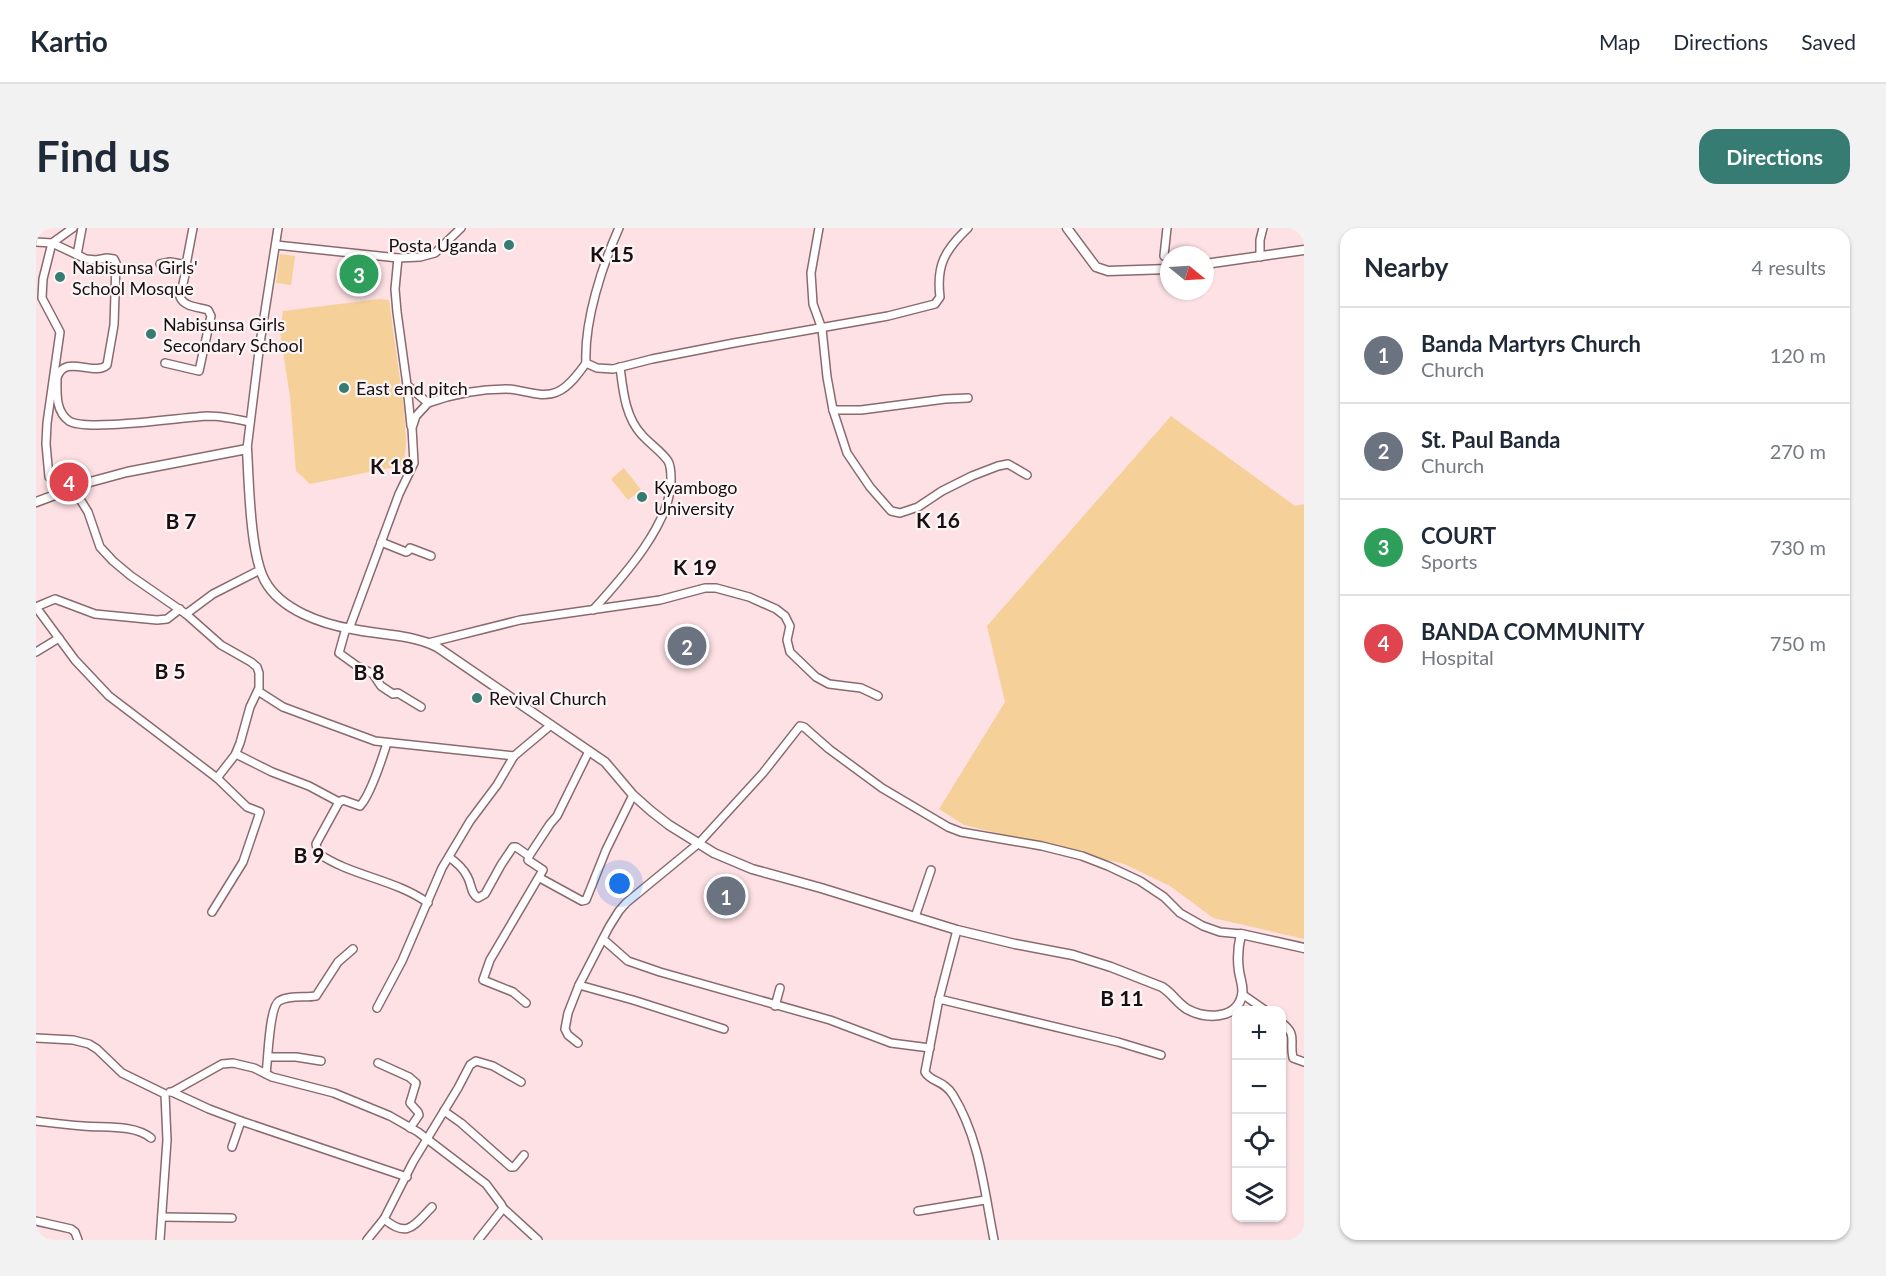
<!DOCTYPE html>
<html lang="en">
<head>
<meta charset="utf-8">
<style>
	body { margin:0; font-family:Lato,sans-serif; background:#f2f2f3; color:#1f2937 }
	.controls { position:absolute; right:18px; bottom:18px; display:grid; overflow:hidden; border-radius:12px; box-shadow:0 2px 4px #0004 }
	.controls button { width:54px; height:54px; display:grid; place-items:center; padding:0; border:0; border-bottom:2px solid #e0e1e3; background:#fff; color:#1f2937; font:30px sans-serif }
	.compass { position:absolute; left:1124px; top:18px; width:54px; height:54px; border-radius:50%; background:#fff; box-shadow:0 2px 4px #0004; rotate:108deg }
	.you { position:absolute; left:584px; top:656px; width:21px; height:21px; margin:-15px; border:4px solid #fff; border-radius:50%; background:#1a73e8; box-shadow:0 0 0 9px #1a73e833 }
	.badge { display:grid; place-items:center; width:39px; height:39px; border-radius:50%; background:#367c72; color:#fff; font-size:20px; font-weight:700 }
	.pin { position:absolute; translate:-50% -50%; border:3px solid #fff; box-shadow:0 2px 6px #0006 }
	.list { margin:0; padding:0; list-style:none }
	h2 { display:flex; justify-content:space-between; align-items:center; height:78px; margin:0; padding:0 24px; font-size:26px }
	h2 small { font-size:20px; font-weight:400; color:#747a83 }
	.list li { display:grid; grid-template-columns:39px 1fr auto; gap:18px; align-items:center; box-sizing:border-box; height:96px; padding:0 24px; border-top:2px solid #e0e1e3 }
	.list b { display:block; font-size:22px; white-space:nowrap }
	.list p { margin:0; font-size:20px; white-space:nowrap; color:#747a83 }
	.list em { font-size:20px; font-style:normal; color:#747a83 }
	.icon { flex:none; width:33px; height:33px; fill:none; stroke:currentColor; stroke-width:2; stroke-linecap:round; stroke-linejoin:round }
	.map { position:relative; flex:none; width:1268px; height:1012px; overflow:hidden; border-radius:18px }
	header { display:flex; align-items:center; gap:36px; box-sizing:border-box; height:84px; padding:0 30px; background:#fff; border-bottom:2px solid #e0e1e3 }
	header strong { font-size:28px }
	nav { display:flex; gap:33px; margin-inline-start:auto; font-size:21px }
	.intro { display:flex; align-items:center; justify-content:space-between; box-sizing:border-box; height:144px; padding:0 36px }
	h1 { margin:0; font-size:42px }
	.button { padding:15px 27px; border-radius:18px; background:#367c72; color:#fff; font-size:21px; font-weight:700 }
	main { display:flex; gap:36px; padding:0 36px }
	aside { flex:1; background:#fff; border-radius:18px; box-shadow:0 2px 4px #0004 }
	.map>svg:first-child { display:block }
	.green { fill:#f5d098 }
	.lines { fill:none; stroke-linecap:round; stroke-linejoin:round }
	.minor-casing { stroke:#896a6f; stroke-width:10 }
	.tertiary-casing { stroke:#896a6f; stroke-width:11 }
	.minor { stroke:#fff; stroke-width:7 }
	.tertiary { stroke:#fff; stroke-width:8 }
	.poi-dot { fill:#367c72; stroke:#fcf5f6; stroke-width:2 }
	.labels { text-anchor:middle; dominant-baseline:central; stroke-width:4.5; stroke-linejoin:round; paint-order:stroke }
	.poi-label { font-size:18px; fill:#190e10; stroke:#fcf5f6; text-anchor:start }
	.quarter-label { font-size:21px; font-weight:bold; fill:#190e10; stroke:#fcf5f6 }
</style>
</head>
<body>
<header>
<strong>Kartio</strong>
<nav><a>Map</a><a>Directions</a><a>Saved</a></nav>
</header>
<div class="intro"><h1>Find us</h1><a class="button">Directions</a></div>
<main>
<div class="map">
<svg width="1268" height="1012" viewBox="0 0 1268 1012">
	<rect width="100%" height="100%" fill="#fee1e5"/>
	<g class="green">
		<polygon points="244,26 259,28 255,57 240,55"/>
		<polygon points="338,33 339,58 309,60 308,34"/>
		<polygon points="343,71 353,72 368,181 370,214 368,237 274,256 260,243 254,169 244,104 247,83"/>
		<polygon points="1135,188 1259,278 1268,276 1268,711 1177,690 1134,658 1088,636 928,597 903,581 969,474 951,398"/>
		<polygon points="588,240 605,262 592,272 575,251"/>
	</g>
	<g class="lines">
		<g class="minor-casing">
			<g id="minor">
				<polyline points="783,0 775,45 777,76 786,101 791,149 797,182 811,225 834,259 855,283 864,285 882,279 906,263 936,248 962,238 972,236 991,247"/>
				<path d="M0,14l16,1 34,16 10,1 11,-2 7,1 2,4 -2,62 -7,40c-13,12 -43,-12 -50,13 0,15 -2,33 12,43 17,11 114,-4 139,-5 14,0 28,3 42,6"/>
				<polyline points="240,17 362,30 384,29 399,25 425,0"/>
				<polyline points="41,27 46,0"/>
				<polyline points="1128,28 1131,0"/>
				<polyline points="1224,29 1224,12 1227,0"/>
				<path d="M362,30l-3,31 2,23 10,73 21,18c25,-9 52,-14 78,-14 16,0 35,10 51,3 12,-5 22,-19 29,-29"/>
				<path d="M124,36l10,-2 12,2 3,11 -5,22c4,10 18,10 28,13l3,6 -12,55 -34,-8"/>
				<polyline points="149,42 157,0"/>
				<path d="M550,135l11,5 16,1 39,-10 82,-16 154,-27 47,-12 5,-7c-4,-32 5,-47 28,-69"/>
				<path d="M550,135c-2,-42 16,-97 33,-135"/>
				<polyline points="371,158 375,198"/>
				<polyline points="797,182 825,182 909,171 932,170"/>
				<polyline points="211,221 224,115 242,0"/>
				<polyline points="13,249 10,216 11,195 24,104 6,70 7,51 16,15 37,0"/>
				<polyline points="37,260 52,284 64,319 77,333 95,348 150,386 185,417 215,434 221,439 223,445 223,460 214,479 204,515 199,527 181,550"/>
				<polyline points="345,314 370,324 372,323 374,320 395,328"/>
				<polyline points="0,379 39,432 73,468 181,550 211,579 224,584 207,634 176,684"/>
				<polyline points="0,379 19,371 59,386 121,392 131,391 144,381"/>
				<path d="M557,382c29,-32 79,-87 78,-131 0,-6 0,-13 -3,-18 -7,-10 -18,-17 -26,-26 -17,-18 -19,-45 -22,-68"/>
				<polyline points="150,386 177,366 224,342"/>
				<polyline points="310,400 303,425 321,438 337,446 345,458 357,466 362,465 385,479"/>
				<polyline points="313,401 363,266 378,235 376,200 380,188 392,175"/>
				<polyline points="392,415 484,392 624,372 669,360 680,360 713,369 740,381 749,388 754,398 751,412 754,424 780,449 793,456 825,460 842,468"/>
				<polyline points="0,424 23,410"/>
				<polyline points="222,463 247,479 339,513 478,528"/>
				<path d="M200,526l36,18 37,14 30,16 4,-2 17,6c11,-12 22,-47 27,-63"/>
				<path d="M303,574l-23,42 2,9c32,23 77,26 110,50"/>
				<polyline points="493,628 514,596 521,588 553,523"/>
				<path d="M413,629c7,5 14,11 18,19 5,8 3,17 11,22l7,-4 16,-29 12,-18h3l13,9 -1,4 15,10 -53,90 -7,20 30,12 13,11"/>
				<polyline points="504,650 546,673 550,672 570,622 597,567"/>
				<polyline points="879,689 895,642"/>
				<path d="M921,702l-18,69 -14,73c5,10 19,8 28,23 27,44 31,95 41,145"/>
				<polyline points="567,711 592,733 624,744 794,792 855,815 894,820"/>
				<polyline points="543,757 597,772 688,801"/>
				<polyline points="1206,766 1229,782"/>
				<polyline points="903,771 1082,814 1125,827"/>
				<polyline points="739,778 744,760"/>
				<polyline points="341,780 366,733 406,640 434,593 461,557 478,528 515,497"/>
				<path d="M1246,795c16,12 7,18 11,35l11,4"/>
				<polyline points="0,810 37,812 53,816 61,821 86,845 129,866 131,912 124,1012"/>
				<polyline points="542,815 532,807 529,801 532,785 543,757 573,699 583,683 590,675 663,615 727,545 764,498 768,499 793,521 846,560 912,599 925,604 1006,618 1046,628 1072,638 1104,653 1128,669 1144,685 1167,698 1184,704 1205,706"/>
				<polyline points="232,829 260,829 285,833"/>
				<polyline points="342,835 373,849 380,855 374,875 382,884 383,887 374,900"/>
				<path d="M230,846c2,-13 3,-67 13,-73 10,-6 26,-3 37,-5l22,-34 15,-13"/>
				<polyline points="134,864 136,864 173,881 205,893 371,949"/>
				<polyline points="136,864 186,836 197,835 218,840 236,849 298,865 354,888 382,904 450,956 465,976 467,980 465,983 442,1012"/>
				<polyline points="408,883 425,895 475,939 478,939 488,927"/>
				<path d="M0,893c16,2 31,4 47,5 21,2 51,-2 68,12"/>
				<polyline points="196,919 205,893"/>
				<polyline points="467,980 502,1012"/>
				<polyline points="882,983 949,972"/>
				<polyline points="126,989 196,990"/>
				<path d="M348,991c24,20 30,6 48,-12"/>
				<polyline points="0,993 35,1001 39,1004 42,1012"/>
				<polyline points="331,1012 348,991 377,934 422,860 434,837 440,833 457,838 485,854"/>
			</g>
		</g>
		<g class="tertiary-casing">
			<g id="tertiary">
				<polyline points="1031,0 1060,39 1072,43 1133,41"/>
				<polyline points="1169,36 1268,22"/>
				<path d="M0,274l54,-20 37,-10 120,-23c2,34 3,105 18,132 16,29 57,43 87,48 28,6 59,5 85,18l168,115 28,33 18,16 18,14 45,28 38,16 69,19 136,42 58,14 58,11 38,12 51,20c10,6 15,16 25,22 18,10 50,11 55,-14 2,-8 -2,-16 -3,-24 -2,-13 -1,-24 2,-37l63,14"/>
			</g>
		</g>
		<use href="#minor" class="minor"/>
		<use href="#tertiary" class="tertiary"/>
	</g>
	<g class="poi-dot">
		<circle cx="473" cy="17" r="6"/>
		<circle cx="24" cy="49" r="6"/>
		<circle cx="115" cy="106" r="6"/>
		<circle cx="308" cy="160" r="6"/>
		<circle cx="606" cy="269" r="6"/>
		<circle cx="441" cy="470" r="6"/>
	</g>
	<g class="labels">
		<g class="poi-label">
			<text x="461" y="17" text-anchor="end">Posta Uganda</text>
			<text x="36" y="39">Nabisunsa Girls'<tspan x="36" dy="21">School Mosque</tspan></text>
			<text x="127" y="96">Nabisunsa Girls<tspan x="127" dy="21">Secondary School</tspan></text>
			<text x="320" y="160">East end pitch</text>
			<text x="618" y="259">Kyambogo<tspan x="618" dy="21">University</tspan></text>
			<text x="453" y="470">Revival Church</text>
		</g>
		<g class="quarter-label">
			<text x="576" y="25">K 15</text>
			<text x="356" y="237">K 18</text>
			<text x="902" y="291">K 16</text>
			<text x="145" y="292">B 7</text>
			<text x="659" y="338">K 19</text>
			<text x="134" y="442">B 5</text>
			<text x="333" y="443">B 8</text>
			<text x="273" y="626">B 9</text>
			<text x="1086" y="769">B 11</text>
		</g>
	</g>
</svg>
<div class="controls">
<button>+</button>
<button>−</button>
<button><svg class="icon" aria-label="locate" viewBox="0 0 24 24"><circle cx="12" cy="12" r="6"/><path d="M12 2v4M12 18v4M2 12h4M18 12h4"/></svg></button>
<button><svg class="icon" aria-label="layers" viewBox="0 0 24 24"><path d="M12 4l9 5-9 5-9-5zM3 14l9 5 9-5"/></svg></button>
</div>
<svg class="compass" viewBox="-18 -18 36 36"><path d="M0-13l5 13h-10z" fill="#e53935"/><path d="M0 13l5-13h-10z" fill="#747a83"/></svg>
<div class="you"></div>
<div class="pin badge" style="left:690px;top:668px;background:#6b7280">1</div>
<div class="pin badge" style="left:651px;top:418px;background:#6b7280">2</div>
<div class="pin badge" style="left:323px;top:46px;background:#2e9e5b">3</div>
<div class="pin badge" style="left:33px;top:254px;background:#e0444e">4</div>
</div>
<aside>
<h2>Nearby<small>4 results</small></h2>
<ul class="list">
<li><span class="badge" style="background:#6b7280">1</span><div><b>Banda Martyrs Church</b><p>Church</p></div><em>120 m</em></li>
<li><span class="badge" style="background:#6b7280">2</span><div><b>St. Paul Banda</b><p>Church</p></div><em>270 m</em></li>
<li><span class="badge" style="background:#2e9e5b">3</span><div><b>COURT</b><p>Sports</p></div><em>730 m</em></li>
<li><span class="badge" style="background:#e0444e">4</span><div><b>BANDA COMMUNITY</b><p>Hospital</p></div><em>750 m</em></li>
</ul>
</aside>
</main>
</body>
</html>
